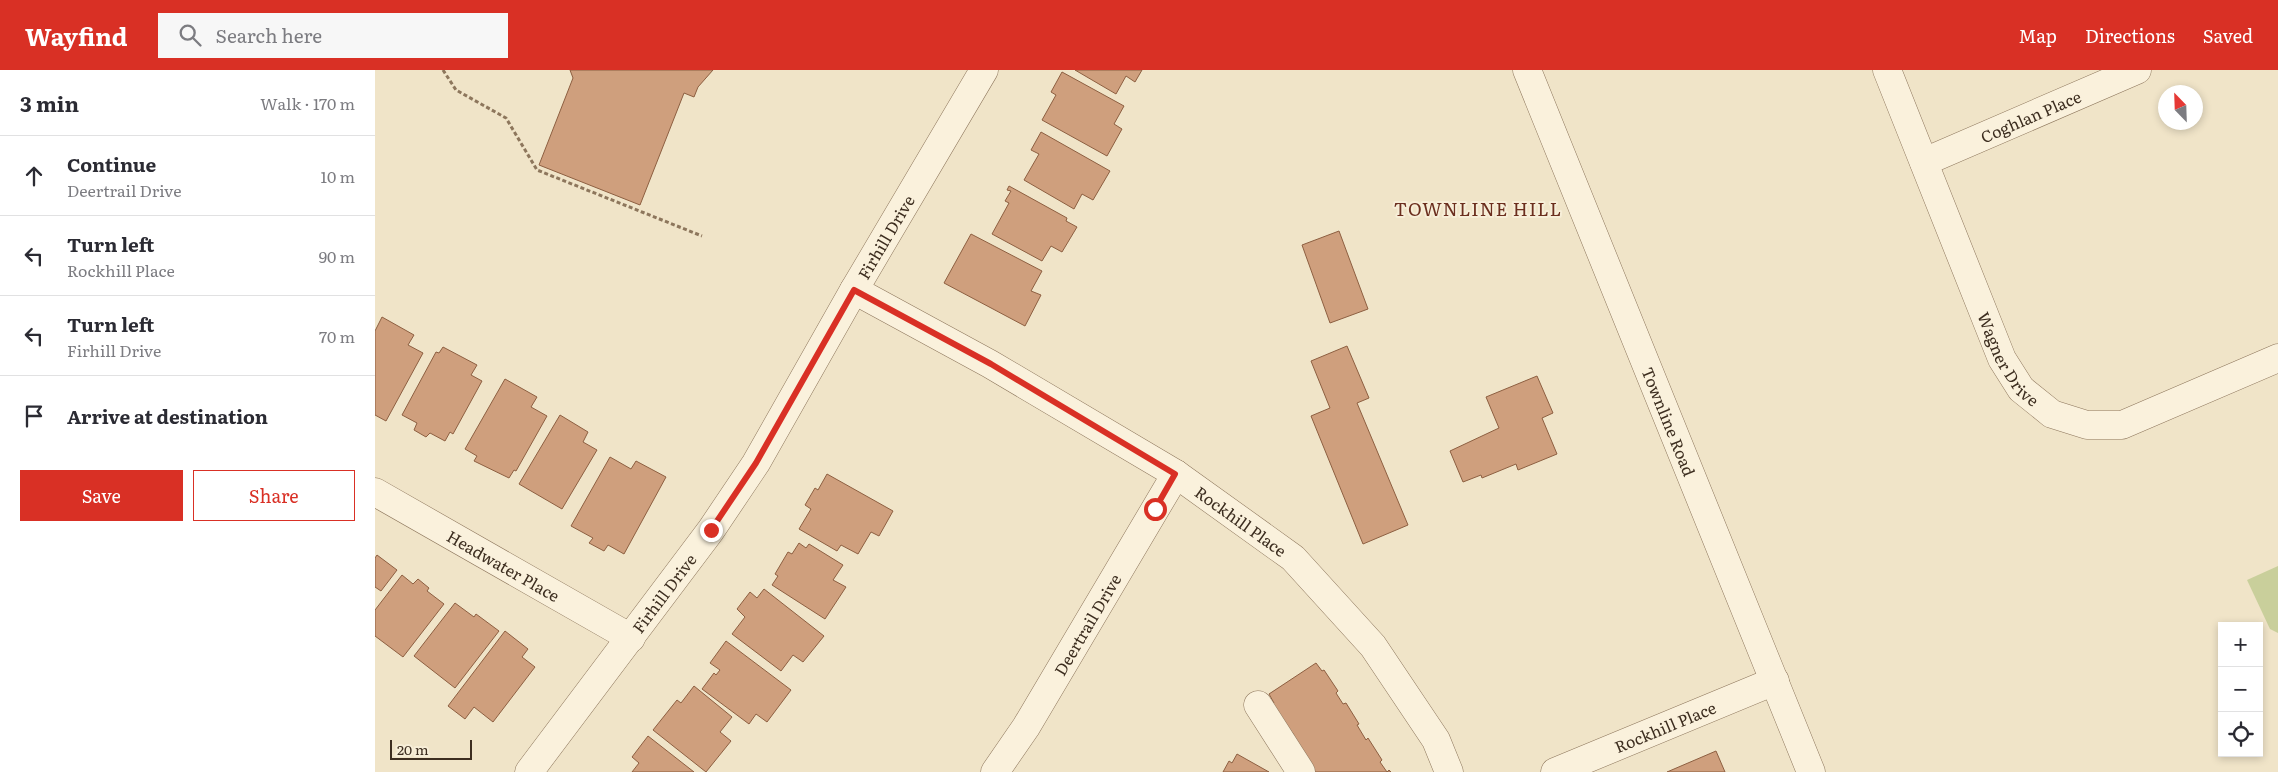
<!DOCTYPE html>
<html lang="en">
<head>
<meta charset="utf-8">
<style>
	body { margin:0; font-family:Literata,serif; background:#f7f7f7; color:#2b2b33 }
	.controls { position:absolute; right:15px; bottom:15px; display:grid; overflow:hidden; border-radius:0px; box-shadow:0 2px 8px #0003 }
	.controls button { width:45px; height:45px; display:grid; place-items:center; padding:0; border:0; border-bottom:1px solid #e1e1e2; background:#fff; color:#2b2b33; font:25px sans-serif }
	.compass { position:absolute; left:1783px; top:15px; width:45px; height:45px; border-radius:50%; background:#fff; box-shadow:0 2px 8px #0003; rotate:337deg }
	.scale { position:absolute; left:15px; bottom:12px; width:82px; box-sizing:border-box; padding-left:5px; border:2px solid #3d2e20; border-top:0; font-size:14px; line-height:18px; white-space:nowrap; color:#3d2e20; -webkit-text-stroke:4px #f7eed8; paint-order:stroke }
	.stop { position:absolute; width:15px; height:15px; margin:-11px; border:4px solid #d93025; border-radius:50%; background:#fff }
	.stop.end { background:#d93025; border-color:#fff; box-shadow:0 1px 5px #0008 }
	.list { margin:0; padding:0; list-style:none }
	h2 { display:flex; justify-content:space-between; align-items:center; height:65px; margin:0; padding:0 20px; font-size:21px }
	h2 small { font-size:16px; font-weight:400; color:#7c7c81 }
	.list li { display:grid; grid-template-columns:32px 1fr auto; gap:15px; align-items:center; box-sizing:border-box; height:80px; padding:0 20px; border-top:1px solid #e1e1e2 }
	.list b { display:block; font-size:19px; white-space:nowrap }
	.list p { margin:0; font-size:16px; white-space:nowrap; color:#7c7c81 }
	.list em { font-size:16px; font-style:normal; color:#7c7c81 }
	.actions { display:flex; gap:10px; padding:15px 20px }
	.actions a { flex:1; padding:11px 0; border:1px solid #d93025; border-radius:0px; text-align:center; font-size:18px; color:#d93025 }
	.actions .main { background:#d93025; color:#fff }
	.icon { flex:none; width:28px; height:28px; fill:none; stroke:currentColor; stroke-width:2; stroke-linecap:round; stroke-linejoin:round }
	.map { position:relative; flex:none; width:1903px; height:702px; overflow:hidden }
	header { display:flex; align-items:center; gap:30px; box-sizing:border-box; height:70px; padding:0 25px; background:#d93025; color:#fff }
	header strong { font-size:24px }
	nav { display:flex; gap:28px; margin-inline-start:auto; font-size:18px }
	.search { width:350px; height:45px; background:#f7f7f7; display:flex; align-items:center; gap:12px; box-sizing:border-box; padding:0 18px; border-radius:0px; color:#7c7c81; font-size:19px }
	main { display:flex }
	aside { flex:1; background:#fff }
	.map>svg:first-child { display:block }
	.green { fill:#c9cf9b }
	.building { fill:#cf9f7d; stroke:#8d5f41 }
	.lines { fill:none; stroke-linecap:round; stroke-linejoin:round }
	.minor-casing { stroke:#8d765c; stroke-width:29 }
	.path { stroke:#8d765c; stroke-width:3; stroke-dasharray:4 2.5; stroke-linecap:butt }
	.minor { stroke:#faf1dc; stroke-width:28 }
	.route { stroke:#d93025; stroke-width:6 }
	.labels { text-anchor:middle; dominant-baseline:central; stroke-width:4; stroke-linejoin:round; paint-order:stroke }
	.street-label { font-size:16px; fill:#3d2e20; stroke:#f7eed8 }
	.neighbourhood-label { font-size:18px; letter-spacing:1px; fill:#6b2e1e; stroke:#f7eed8 }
</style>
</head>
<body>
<header>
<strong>Wayfind</strong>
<div class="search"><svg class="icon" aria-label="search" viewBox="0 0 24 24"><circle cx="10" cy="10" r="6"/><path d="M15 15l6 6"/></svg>Search here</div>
<nav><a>Map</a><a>Directions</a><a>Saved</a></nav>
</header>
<main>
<aside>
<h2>3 min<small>Walk · 170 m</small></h2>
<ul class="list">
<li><svg class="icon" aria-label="ahead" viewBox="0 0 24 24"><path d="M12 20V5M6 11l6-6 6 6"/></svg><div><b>Continue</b><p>Deertrail Drive</p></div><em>10 m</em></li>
<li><svg class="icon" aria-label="left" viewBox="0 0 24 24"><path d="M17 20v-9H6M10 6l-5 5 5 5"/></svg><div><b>Turn left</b><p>Rockhill Place</p></div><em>90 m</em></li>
<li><svg class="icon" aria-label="left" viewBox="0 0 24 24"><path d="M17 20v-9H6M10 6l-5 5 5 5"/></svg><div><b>Turn left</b><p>Firhill Drive</p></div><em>70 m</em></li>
<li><svg class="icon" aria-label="arrive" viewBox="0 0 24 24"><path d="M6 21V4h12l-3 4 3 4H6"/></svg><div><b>Arrive at destination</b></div></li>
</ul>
<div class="actions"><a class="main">Save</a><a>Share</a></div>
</aside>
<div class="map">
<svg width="1903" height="702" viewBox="0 0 1903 702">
	<rect width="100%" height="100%" fill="#f0e4c8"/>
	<polygon class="green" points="1903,496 1903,563 1895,559 1872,510"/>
	<g class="building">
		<polygon points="195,0 338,0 323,17 319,27 309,23 265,135 164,95 198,8"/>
		<polygon points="700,0 767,0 760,12 751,6 741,24"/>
		<polygon points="687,2 749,36 739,54 747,59 732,86 667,50 681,25 676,22"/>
		<polygon points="666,62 735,101 718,130 707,124 699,139 649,110 664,84 656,80"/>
		<polygon points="634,116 692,148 691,151 702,157 687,182 676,176 667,191 617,164 634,133 630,131 636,121 632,120"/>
		<polygon points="964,161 993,239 955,253 927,175"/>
		<polygon points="596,164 667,201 656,221 666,225 650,256 569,213"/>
		<polygon points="7,247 39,265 33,275 48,283 11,351 0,345 0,261"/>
		<polygon points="972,276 994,328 982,333 1033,455 988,474 936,346 955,338 936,291"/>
		<polygon points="68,277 102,295 96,305 107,311 78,364 75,362 70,371 55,363 51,367 39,360 42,353 27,345 61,282 64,283"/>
		<polygon points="1162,306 1178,343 1167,348 1182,384 1143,400 1141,394 1107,408 1106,405 1088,412 1075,381 1124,358 1111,327"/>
		<polygon points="130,309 162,327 156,337 172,346 141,401 139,400 134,408 99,391 102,386 90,379"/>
		<polygon points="185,345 213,362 208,372 222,380 187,439 144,414"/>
		<polygon points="235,387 256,399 261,391 291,407 249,484 233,475 229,481 214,473 218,468 196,456"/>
		<polygon points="452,404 518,441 504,466 496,462 483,484 466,475 462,481 424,459 436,439 430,435 440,418 443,420"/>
		<polygon points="424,473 431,478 434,474 468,495 458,510 471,517 450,549 397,515 403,506 400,504 413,482 417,484"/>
		<polygon points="2,485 22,500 6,521 0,517 0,488"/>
		<polygon points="27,505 38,514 43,509 54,518 52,521 69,534 28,587 0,566 0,540"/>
		<polygon points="389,519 449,566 428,592 418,585 406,601 357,564 370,547 362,539 375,522 382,528"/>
		<polygon points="80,533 99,547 101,544 124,561 80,618 39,586"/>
		<polygon points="130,561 153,579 147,587 160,597 118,652 99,637 90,649 73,636"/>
		<polygon points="351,571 416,620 392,652 381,644 374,654 327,619 339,603 341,605 345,600 335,593"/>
		<polygon points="941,593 947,601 949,600 963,621 961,623 968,634 971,633 984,654 982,655 991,670 993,668 1007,690 1005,692 1012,702 1014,700 1016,702 937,702 915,668 919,665 896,634 899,633 894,624"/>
		<polygon points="319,616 357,647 345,662 356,671 331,702 278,660 302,630 306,633"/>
		<polygon points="273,666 319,702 257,702 264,693 257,687"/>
		<polygon points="1341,681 1350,702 1292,702"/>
		<polygon points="862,684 894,702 848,702 854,691 857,693"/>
	</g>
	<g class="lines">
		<g class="minor-casing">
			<g id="minor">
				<path id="s1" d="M1152,0l284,702"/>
				<path id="s2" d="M1512,0l115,289 19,30 31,25 35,11h35l156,-67"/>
				<path id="s3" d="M1549,92l213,-92"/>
				<path id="s4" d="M479,220l136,74 186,110 117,84 80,88 63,94 13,32"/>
				<path id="s5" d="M0,422l256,146"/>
				<polyline points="883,635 926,702"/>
				<path id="s6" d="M154,702l182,-242 45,-67 98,-173 130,-220"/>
				<path id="s7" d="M620,702l31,-45 150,-253"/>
				<path id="s8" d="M1180,702l220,-91"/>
			</g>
		</g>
		<polyline class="path" points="68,0 81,20 131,48 162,100 327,166"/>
		<use href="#minor" class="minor"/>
	</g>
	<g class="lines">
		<polyline class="route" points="336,460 381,393 479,220 616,294 800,404 780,439"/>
	</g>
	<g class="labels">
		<g class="street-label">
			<text stroke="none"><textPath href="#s3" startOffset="116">Coghlan Place</textPath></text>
			<text stroke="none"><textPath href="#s6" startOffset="644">Firhill Drive</textPath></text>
			<text stroke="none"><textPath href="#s2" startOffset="314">Wagner Drive</textPath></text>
			<text stroke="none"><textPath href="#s1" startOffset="379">Townline Road</textPath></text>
			<text stroke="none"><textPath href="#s4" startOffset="451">Rockhill Place</textPath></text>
			<text stroke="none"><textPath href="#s5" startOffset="148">Headwater Place</textPath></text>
			<text stroke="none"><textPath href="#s6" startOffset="224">Firhill Drive</textPath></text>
			<text stroke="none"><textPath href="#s7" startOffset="174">Deertrail Drive</textPath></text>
			<text stroke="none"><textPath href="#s8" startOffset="119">Rockhill Place</textPath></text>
		</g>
		<g class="neighbourhood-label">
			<text x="1103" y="138">TOWNLINE HILL</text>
		</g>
	</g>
</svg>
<div class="controls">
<button>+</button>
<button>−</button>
<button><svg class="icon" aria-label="locate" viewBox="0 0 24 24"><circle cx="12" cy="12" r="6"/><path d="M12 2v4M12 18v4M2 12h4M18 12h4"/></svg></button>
</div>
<svg class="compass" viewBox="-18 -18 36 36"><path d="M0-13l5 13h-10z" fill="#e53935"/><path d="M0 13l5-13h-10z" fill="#7c7c81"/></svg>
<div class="scale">20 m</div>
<div class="stop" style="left:780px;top:439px"></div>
<div class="stop end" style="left:336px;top:460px"></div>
</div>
</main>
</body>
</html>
